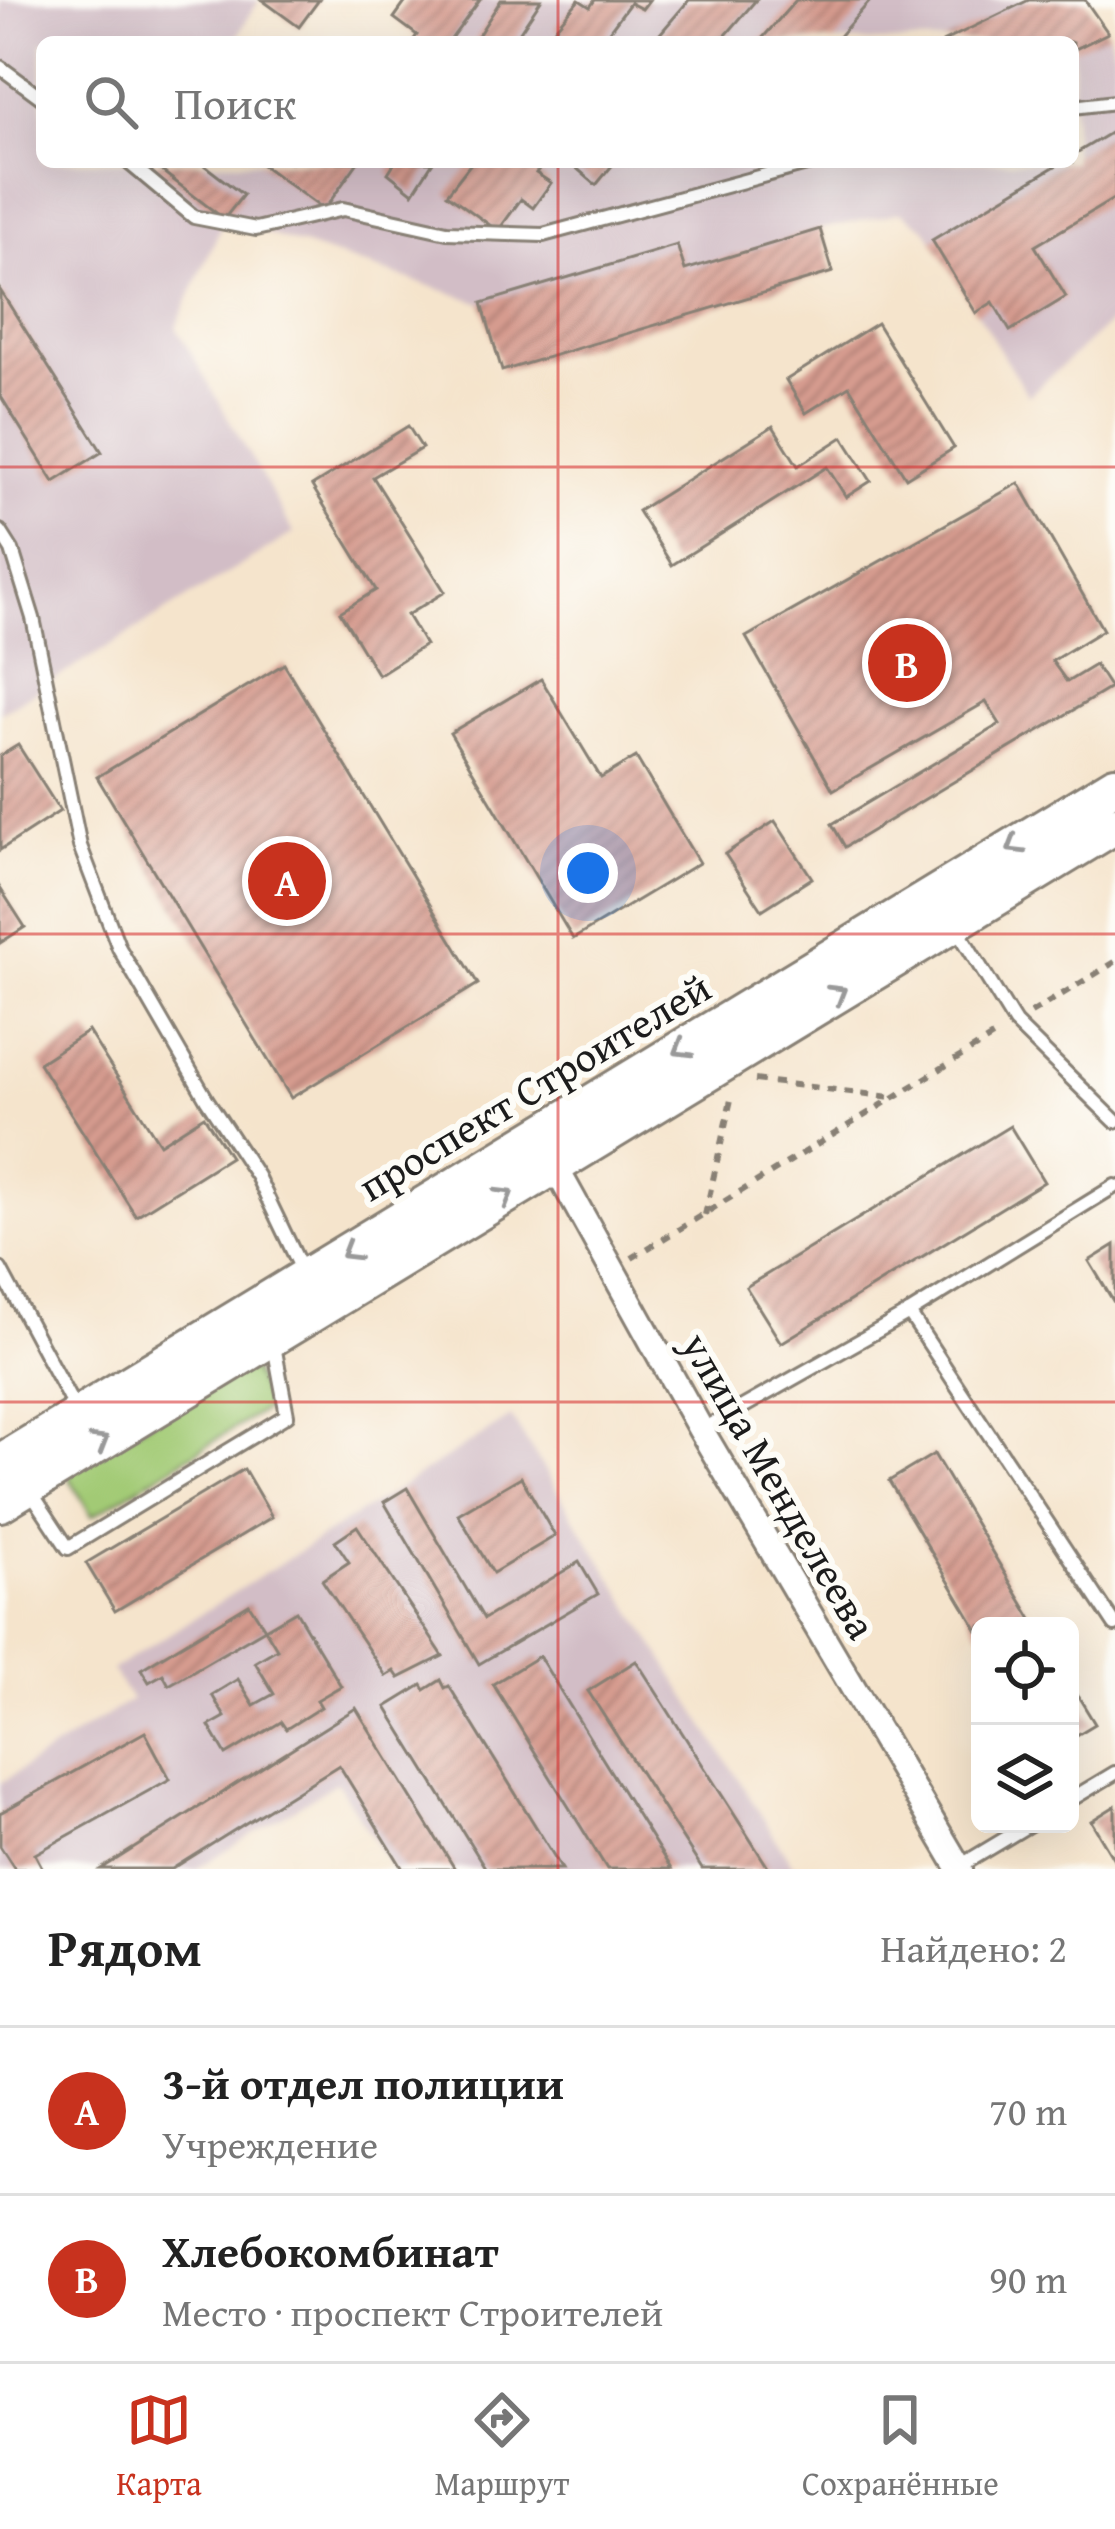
<!DOCTYPE html>
<html lang="ru">
<head>
<meta charset="utf-8">
<style>
	body { margin:0; font-family:"Gentium Book Plus",serif; background:#f2f2f2; color:#222 }
	.controls { position:absolute; right:36px; bottom:36px; display:grid; overflow:hidden; border-radius:18px; box-shadow:0 12px 48px #0002 }
	.controls button { width:108px; height:108px; display:grid; place-items:center; padding:0; border:0; border-bottom:3px solid #e0e0e0; background:#fff; color:#222; font:60px sans-serif }
	.you { position:absolute; left:588px; top:873px; width:42px; height:42px; margin:-30px; border:9px solid #fff; border-radius:50%; background:#1a73e8; box-shadow:0 0 0 18px #1a73e833 }
	.badge { display:grid; place-items:center; width:78px; height:78px; border-radius:50%; background:#c8321e; color:#fff; font-size:39px; font-weight:700 }
	.pin { position:absolute; translate:-50% -50%; border:6px solid #fff; box-shadow:0 3px 12px #0006 }
	.list { margin:0; padding:0; list-style:none }
	h2 { display:flex; justify-content:space-between; align-items:center; height:156px; margin:0; padding:0 48px; font-size:51px }
	h2 small { font-size:39px; font-weight:400; color:#767676 }
	.list li { display:grid; grid-template-columns:78px 1fr auto; gap:36px; align-items:center; box-sizing:border-box; height:168px; padding:0 48px; border-top:3px solid #e0e0e0 }
	.list b { display:block; font-size:45px; white-space:nowrap }
	.list p { margin:0; font-size:39px; white-space:nowrap; color:#767676 }
	.list em { font-size:39px; font-style:normal; color:#767676 }
	.icon { flex:none; width:66px; height:66px; fill:none; stroke:currentColor; stroke-width:2; stroke-linecap:round; stroke-linejoin:round }
	.map { position:relative; flex:none; width:1115px; height:1869px; overflow:hidden }
	.search { position:absolute; background:#fff; box-shadow:0 12px 48px #0002; left:36px; right:36px; top:36px; height:132px; display:flex; align-items:center; gap:30px; box-sizing:border-box; padding:0 42px; border-radius:18px; color:#767676; font-size:45px }
	.sheet { height:492px; background:#fff }
	nav { display:flex; justify-content:space-around; align-items:center; box-sizing:border-box; height:168px; border-top:3px solid #e0e0e0; background:#fff; font-size:33px; color:#767676 }
	nav a { display:grid; justify-items:center; gap:6px }
	nav .on { color:#c8321e }
	.map>svg:first-child { display:block }
	.industrial { fill:#d2bdc6 }
	.grass { fill:#a2ca75; stroke:#5f7348; stroke-width:3 }
	.building { fill:url(#building-hatch) }
	.lines { fill:none; stroke-linecap:round; stroke-linejoin:round }
	.lane-casing { stroke:#888074; stroke-width:18 }
	.street-casing { stroke:#888074; stroke-width:30 }
	.primary-casing { stroke:#888074; stroke-width:42 }
	.path { stroke:#888074; stroke-width:6; stroke-dasharray:9 9; stroke-linecap:butt }
	.lane { stroke:#fff; stroke-width:12 }
	.street { stroke:#fff; stroke-width:24 }
	.primary { stroke:#fff; stroke-width:36 }
	.oneway { stroke:#999 }
	.grid { fill:none; stroke:#d62828; stroke-width:3; stroke-opacity:0.55 }
	.labels { text-anchor:middle; dominant-baseline:central; stroke-width:12; stroke-linejoin:round; paint-order:stroke }
	.street-label { font-size:42px; fill:#1c1c1c; stroke:#fdfcf7 }
</style>
</head>
<body>
<div class="map">
<svg width="1115" height="1869" viewBox="0 0 1115 1869">
	<defs>
		<pattern id="building-hatch" width="6" height="6" patternUnits="userSpaceOnUse" patternTransform="scale(3)"><rect width="6" height="6" fill="#d69b8f"/><path d="M-1 1l2-2M0 6l6-6M5 7l2-2" fill="none" stroke="#ad7e74"/></pattern>
	</defs>
	<rect width="100%" height="100%" fill="#fdfcf7"/>
	<filter id="ink" filterUnits="userSpaceOnUse"><feTurbulence type="fractalNoise" baseFrequency=".00833" numOctaves="2"/><feDisplacementMap in="SourceGraphic" scale="24" xChannelSelector="R" yChannelSelector="G"/><feConvolveMatrix kernelMatrix="1 2 1 2 8 2 1 2 1" color-interpolation-filters="sRGB"/></filter>
	<filter id="wash" filterUnits="userSpaceOnUse"><feTurbulence type="fractalNoise" baseFrequency=".004" numOctaves="4" result="noise"/><feDisplacementMap in="SourceGraphic" scale="48" xChannelSelector="R" yChannelSelector="G"/><feGaussianBlur stdDeviation="2.7" result="paint"/><feColorMatrix in="noise" values="0 0 0 0 0 0 0 0 0 0 0 0 0 0 0 0 0 1.4 0 .05"/><feComposite in="paint" operator="in"/></filter>
	<g filter="url(#wash)">
		<rect width="100%" height="100%" fill="#f5e4cc"/>
		<g class="industrial">
			<polygon points="0,0 259,0 234,42 42,42 42,162 1073,162 1073,42 412,42 443,0 1085,0 1108,33 1115,53 1115,318 1028,396 926,229 901,212 820,229 685,270 676,245 482,303 224,220 176,327 294,533 0,713"/>
			<polygon points="511,1417 795,1869 392,1869 337,1782 196,1869 0,1869 0,1783 131,1700 112,1670"/>
		</g>
		<polygon class="grass" points="248,1362 269,1407 92,1516 66,1472"/>
		<g id="blocks">
			<g class="building">
				<polygon points="262,0 319,0 299,27"/>
				<polygon points="407,0 480,0 449,42 412,42 417,35 394,18"/>
				<polygon points="501,0 541,0 513,42 474,42"/>
				<polygon points="579,0 590,7 595,0 649,0 642,9 630,3 601,42 564,42 567,37 555,28"/>
				<polygon points="689,0 756,0 720,42 653,42"/>
				<polygon points="796,0 871,0 834,42 759,42"/>
				<polygon points="1029,0 1085,0 1108,33 1073,50 1073,42 942,42"/>
				<polygon points="1115,130 1115,198 1035,246 1066,297 1010,331 993,302 976,313 932,240 1062,162 1073,162 1073,155"/>
				<polygon points="150,162 200,162 243,195 224,219"/>
				<polygon points="258,162 358,162 324,210"/>
				<polygon points="395,162 433,162 413,193 388,173"/>
				<polygon points="472,162 544,162 536,173 551,183 533,208 521,199 498,231 447,194"/>
				<polygon points="578,162 615,162 596,185 574,166"/>
				<polygon points="820,229 833,272 502,371 482,303 677,245 685,270"/>
				<polygon points="0,290 102,452 54,482 0,395"/>
				<polygon points="877,323 954,448 906,478 849,386 806,413 786,380"/>
				<polygon points="408,426 422,448 373,477 445,592 407,615 425,645 378,675 340,612 376,590 312,486"/>
				<polygon points="773,426 798,466 843,437 871,481 846,497 827,467 672,565 638,511"/>
				<polygon points="1019,483 1103,630 1052,661 1067,682 1095,665 1110,688 845,847 832,824 1000,724 986,702 833,790 746,637"/>
				<polygon points="284,664 478,984 291,1098 97,777"/>
				<polygon points="541,679 601,778 636,757 699,863 573,939 450,733"/>
				<polygon points="18,745 60,811 0,850 0,756"/>
				<polygon points="775,821 812,878 762,910 725,854"/>
				<polygon points="0,888 25,927 0,943"/>
				<polygon points="88,1031 160,1144 204,1116 230,1157 136,1216 39,1063"/>
				<polygon points="1010,1126 1044,1182 781,1343 746,1287"/>
				<polygon points="1115,1245 1115,1304 1089,1261"/>
				<polygon points="934,1454 1036,1626 980,1626 980,1634 889,1481"/>
				<polygon points="244,1469 272,1517 115,1611 86,1563"/>
				<polygon points="521,1477 555,1536 493,1573 458,1514"/>
				<polygon points="407,1488 484,1619 579,1562 598,1594 479,1664 384,1502"/>
				<polygon points="357,1526 443,1656 399,1678 394,1671 386,1676 322,1580 349,1562 335,1541"/>
				<polygon points="249,1604 265,1629 169,1685 163,1674 149,1682 141,1669"/>
				<polygon points="296,1611 341,1686 317,1700 321,1707 286,1729 281,1722 226,1755 209,1726 225,1717 212,1695 238,1679 254,1705 274,1694 255,1662 277,1649 265,1629"/>
				<polygon points="539,1656 671,1869 607,1869 493,1684"/>
				<polygon points="636,1661 639,1665 769,1869 702,1869 588,1691"/>
				<polygon points="441,1680 445,1688 449,1686 562,1869 486,1869 386,1707 422,1685 425,1690"/>
				<polygon points="1070,1683 1095,1724 1070,1739"/>
				<polygon points="356,1708 455,1869 403,1869 339,1765 172,1869 101,1869"/>
				<polygon points="145,1732 170,1779 35,1854 43,1869 15,1869 0,1846 0,1813"/>
				<polygon points="1115,1806 1115,1861 1091,1821"/>
			</g>
		</g>
	</g>
	<g filter="url(#ink)">
		<use href="#blocks" fill-opacity="0" stroke="#888074" stroke-width="3"/>
		<g class="lines">
			<g class="lane-casing">
				<g id="lane">
					<polyline points="0,67 42,98"/>
					<polyline points="1073,107 1115,102"/>
					<polyline points="128,162 194,217 256,229 343,209 447,232 543,235 814,162"/>
					<polyline points="0,531 12,550 33,618 80,846 119,948 207,1100 257,1176 303,1272"/>
					<polyline points="957,929 1015,1023 1115,1121"/>
					<polyline points="0,1269 75,1409"/>
					<polyline points="909,1313 1115,1625"/>
					<polyline points="702,1430 909,1313 1115,1186"/>
					<polyline points="31,1492 68,1548 287,1415 273,1340"/>
					<polyline points="1070,1800 1115,1773"/>
					<polyline points="960,1866 1030,1824"/>
				</g>
			</g>
			<g class="street-casing">
				<polyline id="street" points="548,1154 701,1430 960,1869"/>
			</g>
			<g class="primary-casing">
				<g id="primary">
					<polyline points="0,1463 1115,785"/>
					<polyline points="0,1503 1115,825"/>
				</g>
			</g>
			<g class="path">
				<polyline points="1031,1013 1115,962"/>
				<polyline points="755,1080 891,1097"/>
				<polyline points="705,1215 732,1095"/>
				<polyline points="632,1258 999,1033"/>
			</g>
			<use href="#lane" class="lane"/>
			<use href="#street" class="street"/>
			<use href="#primary" class="primary"/>
		</g>
		<defs><path id="oneway-chevron" d="M-2-3.5L2.5 0L-2 3.5" fill="none" stroke-width="1.6" stroke-linecap="round" stroke-linejoin="round" transform="scale(3)"/></defs>
		<g class="oneway">
			<use href="#oneway-chevron" transform="translate(1015 846) rotate(149)"/>
			<use href="#oneway-chevron" transform="translate(838 993) rotate(-31)"/>
			<use href="#oneway-chevron" transform="translate(682 1049) rotate(149)"/>
			<use href="#oneway-chevron" transform="translate(505 1196) rotate(-31)"/>
			<use href="#oneway-chevron" transform="translate(349 1252) rotate(149)"/>
			<use href="#oneway-chevron" transform="translate(100 1442) rotate(-31)"/>
		</g>
	</g>
	<path class="grid" d="M558,0v42M558,162v1707M0,467h1115M0,934h1115M0,1402h1115"/>
	<g class="labels">
		<g class="street-label">
			<text transform="translate(534 1086) rotate(-31)">проспект Строителей</text>
			<text transform="translate(780 1485) rotate(60)">улица Менделеева</text>
		</g>
	</g>
</svg>
<div class="controls">
<button><svg class="icon" aria-label="locate" viewBox="0 0 24 24"><circle cx="12" cy="12" r="6"/><path d="M12 2v4M12 18v4M2 12h4M18 12h4"/></svg></button>
<button><svg class="icon" aria-label="layers" viewBox="0 0 24 24"><path d="M12 4l9 5-9 5-9-5zM3 14l9 5 9-5"/></svg></button>
</div>
<div class="you"></div>
<div class="pin badge" style="left:287px;top:881px">A</div>
<div class="pin badge" style="left:907px;top:663px">B</div>
<div class="search"><svg class="icon" aria-label="search" viewBox="0 0 24 24"><circle cx="10" cy="10" r="6"/><path d="M15 15l6 6"/></svg>Поиск</div>
</div>
<section class="sheet">
<h2>Рядом<small>Найдено: 2</small></h2>
<ul class="list">
<li><span class="badge">A</span><div><b>3-й отдел полиции</b><p>Учреждение</p></div><em>70 m</em></li>
<li><span class="badge">B</span><div><b>Хлебокомбинат</b><p>Место · проспект Строителей</p></div><em>90 m</em></li>
</ul>
</section>
<nav>
<a class="on"><svg class="icon" aria-label="map" viewBox="0 0 24 24"><path d="M3 6l6-2 6 2 6-2v14l-6 2-6-2-6 2zM9 4v14M15 6v14"/></svg>Карта</a>
<a><svg class="icon" aria-label="directions" viewBox="0 0 24 24"><path d="M12 3l9 9-9 9-9-9zM9 14v-3h6M13 9l2 2-2 2"/></svg>Маршрут</a>
<a><svg class="icon" aria-label="saved" viewBox="0 0 24 24"><path d="M7 4h10v16l-5-4-5 4z"/></svg>Сохранённые</a>
</nav>
</body>
</html>
